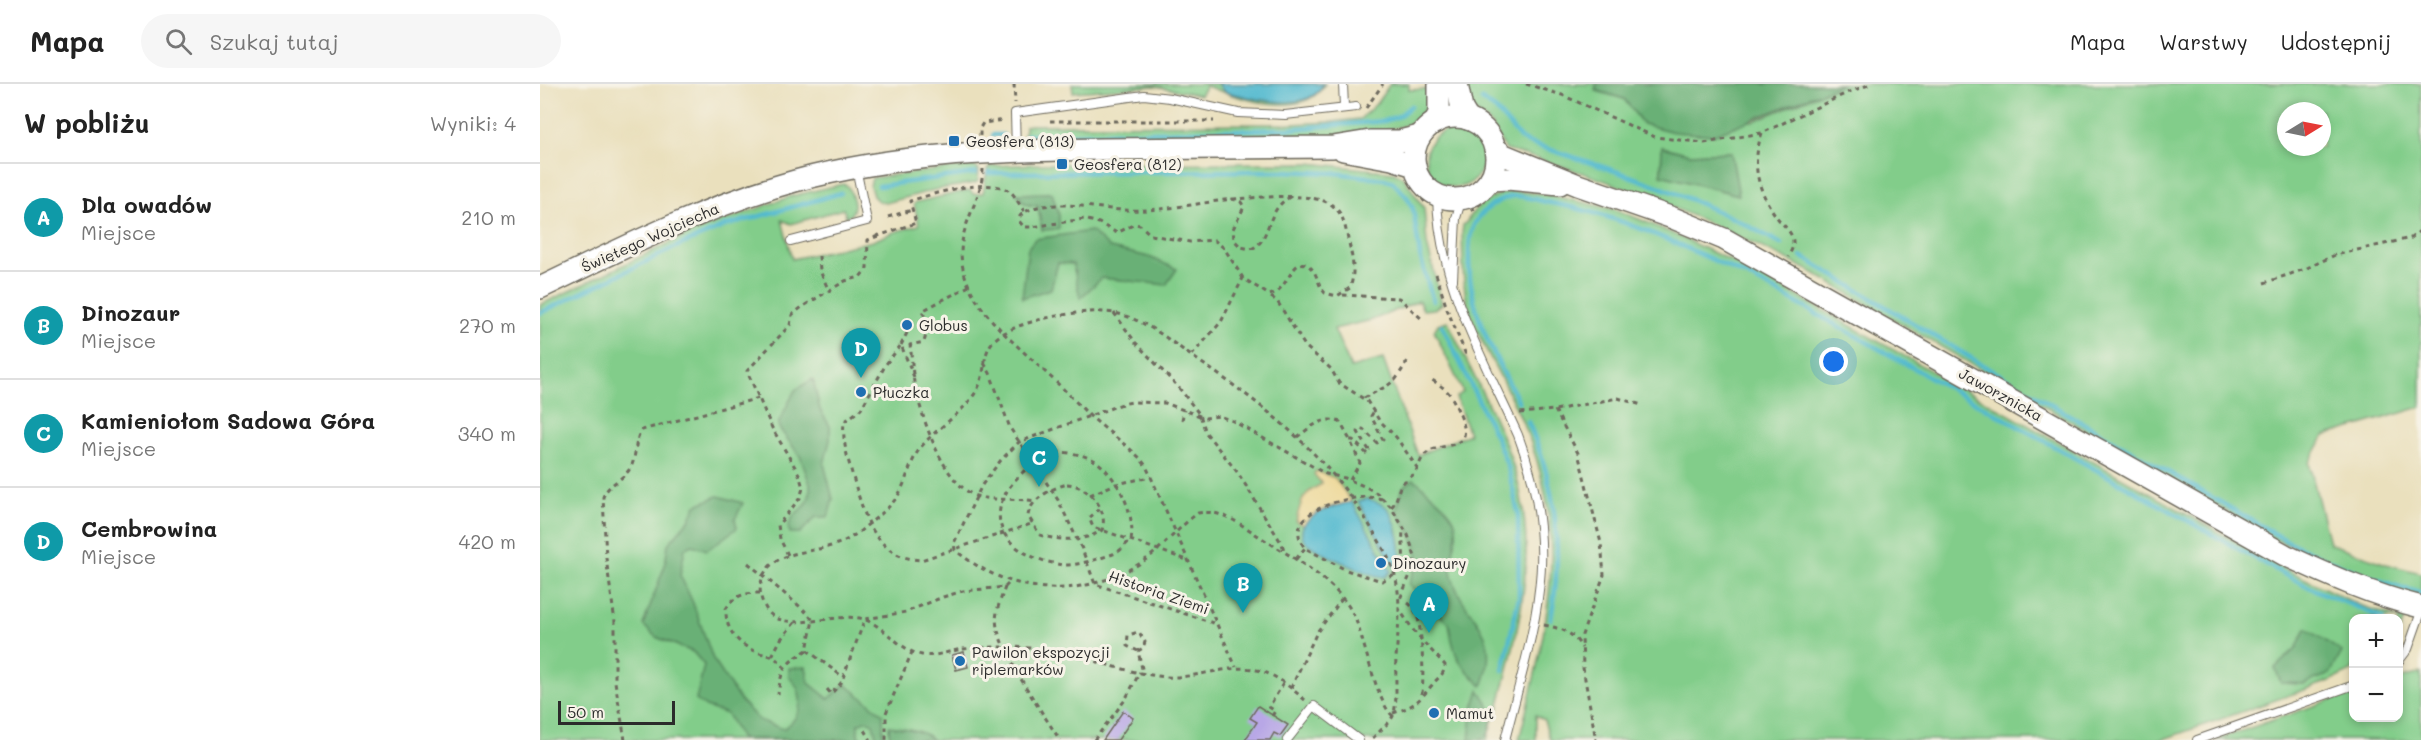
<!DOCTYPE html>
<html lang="pl">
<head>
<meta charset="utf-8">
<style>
	body { margin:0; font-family:Mali,sans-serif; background:#f6f6f6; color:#222 }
	.controls { position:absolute; right:18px; bottom:18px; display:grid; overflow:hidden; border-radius:12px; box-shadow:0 3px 9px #0003 }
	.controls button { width:54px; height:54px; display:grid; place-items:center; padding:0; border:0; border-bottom:2px solid #e0e0e0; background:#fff; color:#222; font:30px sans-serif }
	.compass { position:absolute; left:1737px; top:18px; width:54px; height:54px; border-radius:50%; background:#fff; box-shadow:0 3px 9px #0003; rotate:80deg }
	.scale { position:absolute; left:18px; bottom:15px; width:117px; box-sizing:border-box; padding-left:6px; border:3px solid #2b2b2b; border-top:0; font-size:16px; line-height:21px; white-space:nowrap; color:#2b2b2b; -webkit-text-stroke:4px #f7f3e8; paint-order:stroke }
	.you { position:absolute; left:1294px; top:278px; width:21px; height:21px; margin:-15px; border:4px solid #fff; border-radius:50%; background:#1a73e8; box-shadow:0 0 0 9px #1a73e833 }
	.badge { display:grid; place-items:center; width:39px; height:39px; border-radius:50%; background:#1a73e8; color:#fff; font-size:20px; font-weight:700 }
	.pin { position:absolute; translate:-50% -50px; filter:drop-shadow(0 2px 3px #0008) }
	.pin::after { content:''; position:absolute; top:32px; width:21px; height:18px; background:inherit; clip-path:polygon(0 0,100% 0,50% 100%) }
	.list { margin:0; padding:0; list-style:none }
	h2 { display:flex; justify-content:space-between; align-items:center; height:78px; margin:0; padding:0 24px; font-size:26px }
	h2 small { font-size:20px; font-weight:400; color:#767676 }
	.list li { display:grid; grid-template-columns:39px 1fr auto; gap:18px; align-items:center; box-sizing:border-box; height:108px; padding:0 24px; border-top:2px solid #e0e0e0 }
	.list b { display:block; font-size:22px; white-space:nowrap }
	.list p { margin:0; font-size:20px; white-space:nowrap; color:#767676 }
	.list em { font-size:20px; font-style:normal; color:#767676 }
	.icon { flex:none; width:33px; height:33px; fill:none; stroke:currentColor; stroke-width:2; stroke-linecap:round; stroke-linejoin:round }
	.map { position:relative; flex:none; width:1881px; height:656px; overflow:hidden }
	header { display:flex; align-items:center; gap:36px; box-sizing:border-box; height:84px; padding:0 30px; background:#fff; border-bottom:2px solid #e0e0e0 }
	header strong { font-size:28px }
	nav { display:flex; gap:33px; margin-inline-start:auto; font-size:21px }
	.search { width:420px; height:54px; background:#f6f6f6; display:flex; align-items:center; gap:15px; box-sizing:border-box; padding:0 21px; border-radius:33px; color:#767676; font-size:22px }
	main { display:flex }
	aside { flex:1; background:#fff }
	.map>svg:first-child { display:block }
	.green { fill:#82cd8a; stroke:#567c5a; stroke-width:1.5; fill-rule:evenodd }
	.forest { fill:#69b076; stroke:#4a6e50; stroke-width:1.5 }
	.sand { fill:#eeda9e; stroke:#8c8264; stroke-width:1.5 }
	.water { fill:#51b9cf; stroke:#3e727d; stroke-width:1.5 }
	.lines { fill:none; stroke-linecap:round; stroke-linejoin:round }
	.stream { stroke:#51b9cf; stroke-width:4.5 }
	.building { fill:#b8a7e6 }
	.lane-casing { stroke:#6e6a5e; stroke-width:10 }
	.secondary-casing { stroke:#6e6a5e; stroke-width:24 }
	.path { stroke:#6e6a5e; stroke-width:3; stroke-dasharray:4.5 4.5; stroke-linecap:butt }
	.lane { stroke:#fff; stroke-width:8 }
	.secondary { stroke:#fff; stroke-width:21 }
	.poi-dot { fill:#1f6fb2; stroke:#f7f3e8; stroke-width:2 }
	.labels { text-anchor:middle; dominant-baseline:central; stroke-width:6; stroke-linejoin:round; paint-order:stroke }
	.poi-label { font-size:15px; fill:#2b2b2b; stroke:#f7f3e8; text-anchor:start }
	.street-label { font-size:15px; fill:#2b2b2b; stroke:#f7f3e8 }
</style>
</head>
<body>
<header>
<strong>Mapa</strong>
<div class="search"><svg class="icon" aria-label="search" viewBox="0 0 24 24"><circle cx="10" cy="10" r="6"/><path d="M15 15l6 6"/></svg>Szukaj tutaj</div>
<nav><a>Mapa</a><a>Warstwy</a><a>Udostępnij</a></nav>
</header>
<main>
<aside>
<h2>W pobliżu<small>Wyniki: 4</small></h2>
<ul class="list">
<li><span class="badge" style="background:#0f9aa8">A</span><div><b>Dla owadów</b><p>Miejsce</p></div><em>210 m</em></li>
<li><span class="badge" style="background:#0f9aa8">B</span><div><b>Dinozaur</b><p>Miejsce</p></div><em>270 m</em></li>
<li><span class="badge" style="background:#0f9aa8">C</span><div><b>Kamieniołom Sadowa Góra</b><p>Miejsce</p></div><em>340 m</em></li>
<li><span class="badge" style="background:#0f9aa8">D</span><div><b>Cembrowina</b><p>Miejsce</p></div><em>420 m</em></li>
</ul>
</aside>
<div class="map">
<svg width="1881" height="656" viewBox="0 0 1881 656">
	<rect width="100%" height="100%" fill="#f7f3e8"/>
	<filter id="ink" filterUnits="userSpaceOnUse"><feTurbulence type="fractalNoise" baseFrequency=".0167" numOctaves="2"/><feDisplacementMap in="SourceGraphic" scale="12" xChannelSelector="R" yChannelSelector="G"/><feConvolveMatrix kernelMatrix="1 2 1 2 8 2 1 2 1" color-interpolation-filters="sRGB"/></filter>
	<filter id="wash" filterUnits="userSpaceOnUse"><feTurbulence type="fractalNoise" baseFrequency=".008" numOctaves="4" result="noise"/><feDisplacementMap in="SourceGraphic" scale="24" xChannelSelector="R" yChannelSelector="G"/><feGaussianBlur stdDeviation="1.35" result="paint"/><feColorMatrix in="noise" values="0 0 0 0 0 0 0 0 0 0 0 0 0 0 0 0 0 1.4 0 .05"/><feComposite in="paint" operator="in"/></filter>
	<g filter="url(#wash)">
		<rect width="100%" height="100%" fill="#eae0bd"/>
		<g class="green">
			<path d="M532,0h253c-22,37 -87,14 -119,2l-6,9 -45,-9 -82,6z"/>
			<path d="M850,0h19v6l18,-1c2,29 -14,37 -40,40v7l-358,5 -5,-3 1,-12 5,-1 262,-1 40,-2 28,-3 16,-15z"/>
			<path d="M937,0h120l-1,7 28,8 19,25 111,-3 89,-37h578v323l-97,29 -15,27 20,80 57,21 35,9v25l-38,-10 -107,-48 -468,-270c-97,-48 -197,-93 -302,-120l-16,-27 -18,-14 -8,-20zM1746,27h36v36h-36zM1122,63l28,7 41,-2 7,43 -77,-20z"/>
			<circle cx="915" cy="74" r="29"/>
			<path d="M769,79l85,9 10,6 20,30 3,36 15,60 -8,5 -11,1 -4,-9 -47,19 -38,9 17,39 32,-9 35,96 51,-21 -13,-37 7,-5 -29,-61 4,-7 10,-3c20,47 48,92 64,141 30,90 6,167 -16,255l-3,1 -6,22h-947v-435l154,-74 98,-35 51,-12 5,2c5,11 11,23 -1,32l-4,-9 -52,15 -9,-4 10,39 81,-18 21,-9 25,-7 -5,-21 3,-2 53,-12 3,4 10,-1 4,-23 3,-4 52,-2zM512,109l-10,37 -4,-24c-11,0 -14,-2 -20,-12z"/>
			<polygon points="428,82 434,82 439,86 438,97 435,99 394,106 346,119 338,117 333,112 330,102 332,94"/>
			<path d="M974,107l31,3 72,16 41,17 93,43 530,297 78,38 45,15 -5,13 -1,-15h-44l-1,52 -23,11 -169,59h-611l-6,-20 -8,-5v25h-17c26,-105 51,-194 11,-300 -11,-29 -26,-56 -40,-83 -9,-18 -20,-38 -24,-59 -4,-21 -3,-42 -4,-64l1,-9c7,-5 7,-10 12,-15 9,-10 26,-18 39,-19z"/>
			<polygon points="1881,589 1881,656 1676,656 1813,608 1814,634 1858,634 1859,595"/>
		</g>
		<g class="forest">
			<polygon points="1057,0 1303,0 1173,51 1134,48 1103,40 1084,15 1055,6"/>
			<polygon points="1122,63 1150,70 1191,68 1199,111 1121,91"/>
			<path d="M512,109l7,22v14l-17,1 -4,-24c-12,-1 -14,-2 -21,-12z"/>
			<polygon points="551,147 570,164 609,173 637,185 626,201 562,194 540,214 533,180 518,179 511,205 482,214 488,164 495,155"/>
			<polygon points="273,295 280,326 290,342 290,356 284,380 293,415 288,433 276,433 260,449 250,449 248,443 253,432 266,421 270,410 270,400 260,372 239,344 239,338 255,306"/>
			<path d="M874,395c11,10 36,29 41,43 5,17 -6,35 -4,50 10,48 54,54 31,114 -25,-24 -28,-29 -33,-63l-21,-17 -5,7 -5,-9 1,-10 -10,-10c2,-7 7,-16 8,-24 1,-17 -11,-36 -21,-49l7,-24z"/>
			<path d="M178,412l25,7 -8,16 2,9 -30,22 -14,-5 -8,3 -5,27 13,28 20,56 26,40 20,21 24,9c20,-12 23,-36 6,-52v-9l17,-1 3,16 20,16 16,-15 38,30v26h-6l-4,-16 -6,-4 -9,4v11l3,5 -120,-1 -14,-25 -21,-7 -10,-7 8,-35 -11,-13 -37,-15 -13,-12 22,-60 3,-21 21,-24 7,-15z"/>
			<polygon points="1766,544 1802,568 1790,590 1764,600 1741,599 1735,584 1757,563"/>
			<path d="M939,606c13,19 16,22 9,45l-9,5h-10l4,-32z"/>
			<path d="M349,642c14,2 35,4 44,14h-43z"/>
		</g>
		<path class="sand" d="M776,387l19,7 17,24c-17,3 -37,8 -48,23l-8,-3c5,-21 5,-28 26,-38l-8,-10z"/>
		<g class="water">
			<path d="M678,0h105c-11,27 -62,17 -84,11 -4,-1 -11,-1 -15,-4 -2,-1 -4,-5 -6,-7z"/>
			<path d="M828,415c6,2 13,4 18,8 10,8 21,53 9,61l-37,-67z"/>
			<path d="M812,418l39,69 -6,6c-11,1 -74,-27 -80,-36 -16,-23 33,-37 47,-39z"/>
		</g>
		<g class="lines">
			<g class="stream">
				<path d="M942,16l14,10 25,29 8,4c86,27 174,55 252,101"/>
				<polyline points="453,51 463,51"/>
				<polyline points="488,51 749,45 844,37 859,32 871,22"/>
				<polyline points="448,89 739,87 795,89 844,95 853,98 867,113 873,125 880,172 893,217"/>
				<polyline points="339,102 436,89"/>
				<path d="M1261,172l180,108 308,178c43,21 85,39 132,51"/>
				<polyline points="0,229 138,162 185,142 301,109"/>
				<polyline points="902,241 956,353 968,383 978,429 979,513 963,586"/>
				<path d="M979,318c-24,-45 -51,-91 -50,-144 0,-21 1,-35 18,-49 8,-6 18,-13 28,-13 12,0 25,5 36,7 70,12 133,44 197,73l530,295 37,19 68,28"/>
				<path d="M988,338c29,63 35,129 23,197"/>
			</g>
		</g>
		<g id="blocks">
			<g class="building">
				<polygon points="424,568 428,583 416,586 412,571"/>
				<polygon points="718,622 748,641 740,652 734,649 730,656 705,656 717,638 710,634"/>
				<polygon points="583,627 593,634 578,656 563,656"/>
			</g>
		</g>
	</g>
	<g filter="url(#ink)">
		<use href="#blocks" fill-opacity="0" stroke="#6e6a5e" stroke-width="1.5"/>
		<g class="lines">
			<g class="lane-casing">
				<g id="lane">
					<polyline points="803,0 804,23"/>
					<polyline points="476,66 475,29 604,11 630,14 698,29 745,31 816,23"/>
					<path d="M897,111c1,87 46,163 81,240 45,119 16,189 -13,305"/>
					<polyline points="251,157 327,137 316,84"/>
					<polyline points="913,196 916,134 922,114"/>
					<polyline points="1858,578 1868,565 1881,528"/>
					<polyline points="747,656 774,622 819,656"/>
					<polyline points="1657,656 1814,601"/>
				</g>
			</g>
			<g class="secondary-casing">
				<g id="secondary">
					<polyline points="917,0 922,25 928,35"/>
					<circle cx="915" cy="74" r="41"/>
					<polyline points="896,38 899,28 899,0"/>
					<path d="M955,64l9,7 74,30 95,33 51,21 561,316c45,21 88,40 136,52"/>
					<polyline points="803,66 852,75 875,82"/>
					<polyline points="950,96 968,95 1020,100"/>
					<path d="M0,204c83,-40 165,-82 255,-107 105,-28 199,-30 306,-32 78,-1 155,-2 232,-2l37,-6h30l20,-5"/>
				</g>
			</g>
			<g class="path">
				<polyline points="474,0 475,19"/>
				<polyline points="986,0 1022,11 1115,53 1164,59 1222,49 1309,8 1331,0"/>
				<polyline points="826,24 843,0"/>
				<polyline points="510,37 674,37"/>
				<path d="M1222,49c-11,32 -5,56 14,83 6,9 18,16 17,28 0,4 -3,9 -5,13"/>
				<polyline points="440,52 440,44 443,39 464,36"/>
				<path d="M443,85c-1,33 -27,60 -21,94 7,45 51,78 82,108 16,14 31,30 46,45 16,14 34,27 50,42l6,8 90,201"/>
				<polyline points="871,100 885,118"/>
				<path d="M693,115c24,-1 83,-8 100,7 11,8 12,21 15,33 4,17 8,32 2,49l-13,8 -12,-3c-7,-7 -7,-18 -14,-25 -18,-18 -22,24 -42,27l-26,-17 -19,-30 -10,-8 -24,2 -39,-7 -11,-10 -5,-1 -18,9 -18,-10 -15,-4 -52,8h-8l-5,-6 1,-5c19,-20 77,-7 103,-6 37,2 74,-7 110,-11l8,3 3,5 -11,22 1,11 7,7 10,2c20,-7 14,-39 39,-52"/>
				<polyline points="931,127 949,113"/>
				<polyline points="348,133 372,126"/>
				<path d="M337,150l1,2 38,-13 -6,-22c21,-7 82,-25 101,-9 5,5 9,14 13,19"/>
				<polyline points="279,172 280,187 289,207"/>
				<polyline points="896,190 907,225 926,271"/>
				<polyline points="1724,199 1765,185 1795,171 1871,154 1881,146"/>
				<path d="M429,202l-47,25 7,13 -5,18 -14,3c2,12 2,25 4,37 7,33 28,101 62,114 15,5 43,2 60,5"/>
				<polyline points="803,211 859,214 883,236"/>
				<polyline points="731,213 737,217 765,262 791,285 799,299 827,317 839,336 856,353 878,385"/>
				<polyline points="574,229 596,259 639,304 660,331 666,349 698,389 742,460 744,466"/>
				<polyline points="361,261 370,243"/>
				<polyline points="652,271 681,238 703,194"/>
				<polyline points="444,279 450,289 470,344 518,416 542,465 555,500 676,540"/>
				<path d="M374,293l-13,-32 -15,19 -25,45 -17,13c-2,19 4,37 9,55 11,38 22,81 68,83l110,-36"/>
				<polyline points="824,314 847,302 856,295 869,275"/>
				<polyline points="1015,326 1038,369 1061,459 1064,491 1042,551 1043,584 1056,656"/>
				<polyline points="980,329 1015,326 1078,314 1102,321"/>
				<polyline points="642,336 644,326"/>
				<path d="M757,353c13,-9 26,-22 43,-15l10,18"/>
				<path d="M516,368c13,0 31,3 41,10 21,16 39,52 34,78 -6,4 -10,12 -18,14 -11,4 -38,12 -49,11 -55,-7 -90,-46 -42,-92 10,-10 20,-18 34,-21z"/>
				<polyline points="810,396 820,379 810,356 813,356 827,370 829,366 818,348 819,345 823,345 837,359 843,356 831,332 834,327"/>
				<path d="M527,400c21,1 42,25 35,46 -16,12 -43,11 -62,5l-12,-19c2,-17 24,-28 39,-32z"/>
				<polyline points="550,411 576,400 611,393"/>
				<path d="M842,415c-25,-8 -106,12 -77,49l41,22 36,11c30,-14 19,-25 21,-52"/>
				<path d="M851,423c7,-6 6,-13 9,-20 3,-6 10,-9 14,-13 4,-5 5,-11 9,-17 14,-19 55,-1 37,-42 -9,-20 -9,-23 -28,-35"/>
				<polyline points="560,425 549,434 553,443 647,476"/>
				<polyline points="248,471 240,455 238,441 260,414 263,404 259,390 232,344 207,287 250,241 252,231 262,223 305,197 320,193 327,184 328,156 338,152"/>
				<polyline points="756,475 765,464"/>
				<path d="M208,479l56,47 9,10 -6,30c-23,15 -25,17 -29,44"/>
				<path d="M465,503c-4,13 -11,25 -8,40 6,29 46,87 63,113"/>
				<path d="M220,509c-15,0 -26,2 -34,16 -1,20 11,34 28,42 6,3 14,3 19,6 4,2 8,7 11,10"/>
				<path d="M868,519c4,3 7,7 9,12 5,15 8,68 4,83"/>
				<path d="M1004,541c18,4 28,6 38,23"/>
				<polyline points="267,566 303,593"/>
				<polyline points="598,567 587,562 588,551 599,548 605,558 603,564 598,567 603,589"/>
				<polyline points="232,572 241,555 256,537"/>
				<polyline points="751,604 777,548 802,515"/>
				<polyline points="287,605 291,610 301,599 325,535 366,528 403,513 423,507 465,503 470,498"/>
				<path d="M765,616c-14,-12 -29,-26 -48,-30 -26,-7 -61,9 -90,7 -47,-4 -91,-26 -138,-29 -22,-2 -44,-1 -66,1 -14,2 -27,8 -41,6 -21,-4 -36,-27 -56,-35 -26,-11 -85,18 -101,-13 -4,-7 -6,-15 -4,-24 7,-34 51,-29 76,-39 10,-3 20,-10 28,-17 13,-11 27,-20 35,-35 8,-15 10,-31 21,-45 17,-21 44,-34 57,-59 11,-22 0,-42 28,-56 24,-14 86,-25 113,-18 27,7 49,25 71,41 73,49 138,99 183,176 8,13 18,30 22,44 7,27 3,56 1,83 -1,15 2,45 -3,58 -4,8 -16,17 -22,24"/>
				<path d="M853,629c22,-7 25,-11 39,-28 6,-8 12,-9 13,-20l-29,-31 -17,-25"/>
				<polyline points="732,632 735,627 729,623 744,598"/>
				<path d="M853,632c-16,-12 -29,-77 -38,-98 -17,-38 -66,-62 -98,-83 -12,-8 -23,-16 -36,-20 -8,-3 -15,-3 -23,-2 -21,15 -37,38 -59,51 -62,37 -129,31 -184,-14l-1,-7 28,-58 19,-25 18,-18 103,-38 10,-2 33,1 40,15 14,-2 14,5 93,53 19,4 21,9 11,6 14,14 17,28 7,22 -2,11 -13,31"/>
				<polyline points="325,646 331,656"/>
				<path d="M85,656l-10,-58v-60l-9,-64 -3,-61c5,-13 18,-16 26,-27 9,-12 4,-30 13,-40l117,-32"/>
				<polyline points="346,656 346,629 372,568"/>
				<polyline points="554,656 585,616 600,588"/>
			</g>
			<use href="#lane" class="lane"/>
			<use href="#secondary" class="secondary"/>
		</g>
	</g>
	<g class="poi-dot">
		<rect x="408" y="51" width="12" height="12" rx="3"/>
		<rect x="516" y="74" width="12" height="12" rx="3"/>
		<circle cx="367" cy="241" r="6"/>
		<circle cx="321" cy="308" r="6"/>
		<circle cx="841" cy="479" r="6"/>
		<circle cx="420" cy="577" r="6"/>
		<circle cx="894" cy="629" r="6"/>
	</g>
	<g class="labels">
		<g class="poi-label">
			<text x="426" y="57">Geosfera (813)</text>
			<text x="534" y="80">Geosfera (812)</text>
			<text x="379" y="241">Globus</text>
			<text x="333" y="308">Płuczka</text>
			<text x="853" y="479">Dinozaury</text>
			<text x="432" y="568">Pawilon ekspozycji<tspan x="432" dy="17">riplemarków</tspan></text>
			<text x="906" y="629">Mamut</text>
		</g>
		<g class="street-label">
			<text transform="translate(110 153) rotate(-24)">Świętego Wojciecha</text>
			<text transform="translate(1461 310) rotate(29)">Jaworznicka</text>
			<text transform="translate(619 508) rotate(19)">Historia Ziemi</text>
		</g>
	</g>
</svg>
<div class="controls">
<button>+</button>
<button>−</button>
</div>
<svg class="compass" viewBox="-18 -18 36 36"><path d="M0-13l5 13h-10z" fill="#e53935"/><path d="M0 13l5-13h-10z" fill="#767676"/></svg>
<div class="scale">50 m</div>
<div class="you"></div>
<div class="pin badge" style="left:889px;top:549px;background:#0f9aa8">A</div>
<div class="pin badge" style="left:703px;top:529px;background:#0f9aa8">B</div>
<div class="pin badge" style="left:499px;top:403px;background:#0f9aa8">C</div>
<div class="pin badge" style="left:321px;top:294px;background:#0f9aa8">D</div>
</div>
</main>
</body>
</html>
